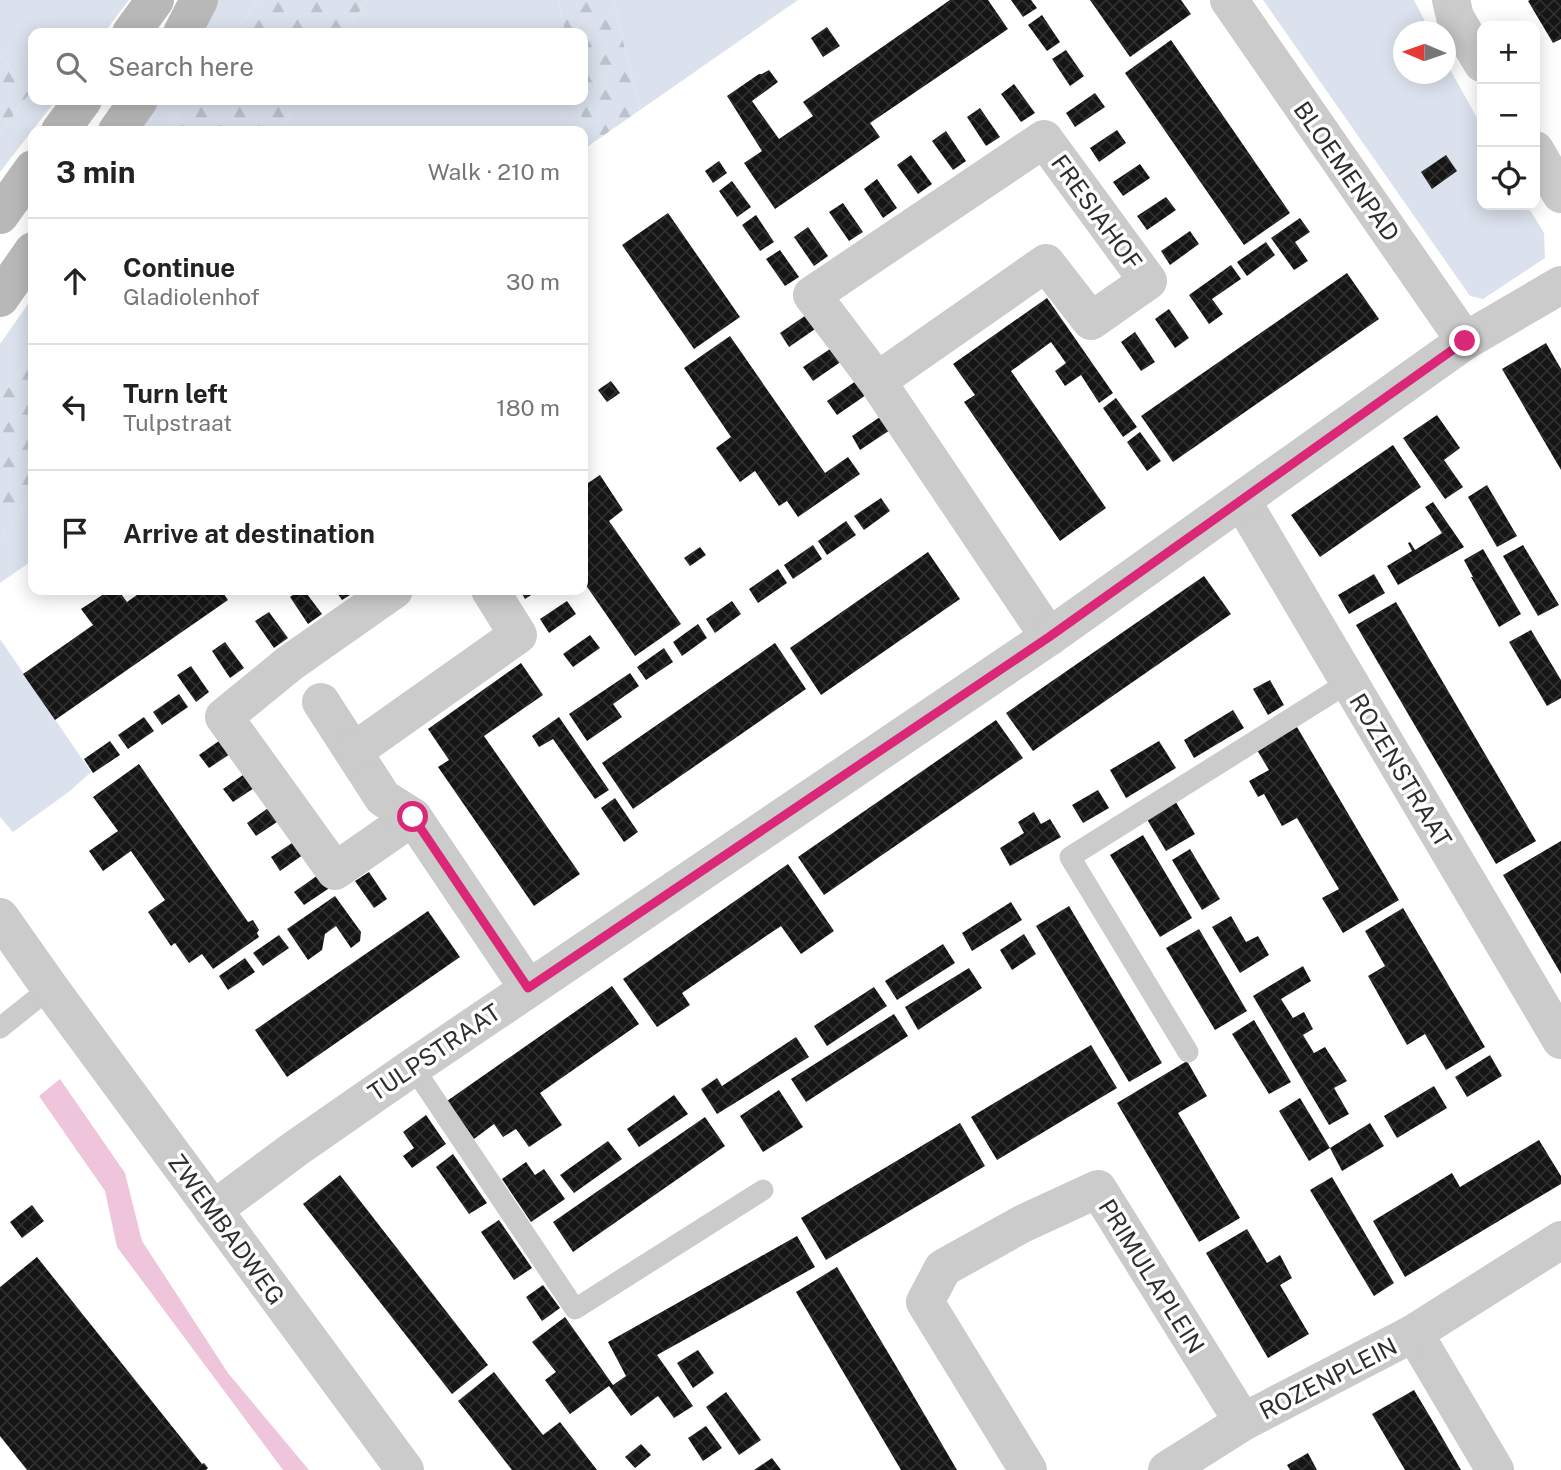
<!DOCTYPE html>
<html lang="en">
<head>
<meta charset="utf-8">
<style>
	body { margin:0; font-family:"Public Sans",sans-serif; background:#f6f6f6; color:#222 }
	.controls { position:absolute; right:21px; top:21px; display:grid; overflow:hidden; border-radius:14px; box-shadow:0 4px 18px #0003 }
	.controls button { width:63px; height:63px; display:grid; place-items:center; padding:0; border:0; border-bottom:2px solid #e0e0e0; background:#fff; color:#222; font:35px sans-serif }
	.compass { position:absolute; left:1393px; top:21px; width:63px; height:63px; border-radius:50%; background:#fff; box-shadow:0 4px 18px #0003; rotate:272deg }
	.stop { position:absolute; width:21px; height:21px; margin:-16px; border:5px solid #db2777; border-radius:50%; background:#fff }
	.stop.end { background:#db2777; border-color:#fff; box-shadow:0 2px 7px #0008 }
	.list { margin:0; padding:0; list-style:none }
	h2 { display:flex; justify-content:space-between; align-items:center; height:91px; margin:0; padding:0 28px; font-size:30px }
	h2 small { font-size:23px; font-weight:400; color:#767676 }
	.list li { display:grid; grid-template-columns:46px 1fr auto; gap:21px; align-items:center; box-sizing:border-box; height:126px; padding:0 28px; border-top:2px solid #e0e0e0 }
	.list b { display:block; font-size:26px; white-space:nowrap }
	.list p { margin:0; font-size:23px; white-space:nowrap; color:#767676 }
	.list em { font-size:23px; font-style:normal; color:#767676 }
	.icon { flex:none; width:38px; height:38px; fill:none; stroke:currentColor; stroke-width:2; stroke-linecap:round; stroke-linejoin:round }
	.map { position:relative; flex:none; width:1561px; height:1470px; overflow:hidden }
	.search { position:absolute; background:#fff; box-shadow:0 4px 18px #0003; left:28px; top:28px; width:560px; height:77px; display:flex; align-items:center; gap:18px; box-sizing:border-box; padding:0 24px; border-radius:14px; color:#767676; font-size:26px }
	.panel { position:absolute; background:#fff; box-shadow:0 4px 18px #0003; left:28px; top:126px; width:560px; height:469px; border-radius:14px }
	.map>svg:first-child { display:block }
	.grass { fill:#dbe2ed }
	.forest { fill:url(#forest-firs) }
	.water { fill:#eec5da }
	.building { fill:url(#building-cross-hatch) }
	.lines { fill:none; stroke-linecap:round; stroke-linejoin:round }
	.lane { stroke:#cbcbcb; stroke-width:21 }
	.street { stroke:#cbcbcb; stroke-width:38 }
	.secondary { stroke:#b8b8b8; stroke-width:38 }
	.route { stroke:#db2777; stroke-width:9 }
	.labels { text-anchor:middle; dominant-baseline:central; stroke-width:7; stroke-linejoin:round; paint-order:stroke }
	.street-label { font-size:24px; fill:#2e2e2e; stroke:#fff }
</style>
</head>
<body>
<div class="map">
<svg width="1561" height="1470" viewBox="0 0 1561 1470">
	<defs>
		<pattern id="forest-firs" width="22" height="20" patternUnits="userSpaceOnUse" patternTransform="scale(1.75)"><rect width="22" height="20" fill="#dbe2ed"/><path d="M5 1l3.5 6h-7zM16 11l3.5 6h-7z" fill="#bcc2cc"/></pattern>
		<pattern id="building-cross-hatch" width="8" height="8" patternUnits="userSpaceOnUse" patternTransform="scale(1.75)"><rect width="8" height="8" fill="#151515"/><path d="M0 0l8 8M0 8l8-8" fill="none" stroke="#2f2f2f"/></pattern>
	</defs>
	<rect width="100%" height="100%" fill="#fff"/>
	<g class="grass">
		<polygon points="0,0 129,0 104,33 33,33 33,100 56,100 0,172 0,134 29,94 0,54"/>
		<polygon points="217,0 258,0 235,33 196,33"/>
		<polygon points="367,0 558,0 565,33 345,33"/>
		<polygon points="613,0 798,0 640,110"/>
		<polygon points="1263,0 1414,0 1430,31 1404,32 1404,74 1446,74 1446,62 1482,127 1482,205 1527,205 1544,233 1545,258 1483,299 1470,296"/>
		<polygon points="156,100 188,100 167,131 136,131"/>
		<polygon points="300,100 578,100 587,147 583,150 583,131 279,131"/>
		<polygon points="33,297 33,351 0,400 0,344"/>
		<polygon points="33,495 33,560 0,583 0,539"/>
		<polygon points="0,639 91,772 70,791 13,832 0,817"/>
	</g>
	<g class="forest">
		<polygon points="258,0 367,0 345,33 235,33"/>
		<polygon points="558,0 613,0 640,110 587,147 578,100 583,100 583,33 565,33"/>
		<polygon points="0,54 29,94 0,134"/>
		<polygon points="188,100 300,100 279,131 167,131"/>
		<polygon points="33,351 33,495 0,539 0,400"/>
	</g>
	<polygon class="water" points="60,1079 125,1173 142,1241 228,1373 309,1470 283,1470 117,1247 105,1191 39,1096"/>
	<g class="building">
		<polygon points="950,0 988,0 1008,29 870,123 880,137 775,209 744,163 762,151 727,96 759,74 762,74 769,70 778,82 752,101 779,139 813,116 803,102"/>
		<polygon points="1011,0 1031,0 1037,8 1023,17"/>
		<polygon points="1090,0 1181,0 1191,14 1130,57"/>
		<polygon points="1530,0 1561,0 1561,39 1553,43 1528,1"/>
		<polygon points="1042,15 1060,42 1047,51 1028,25"/>
		<polygon points="827,27 840,46 823,57 811,38"/>
		<polygon points="1171,40 1290,213 1244,245 1125,73"/>
		<polygon points="1066,50 1084,76 1070,86 1052,59"/>
		<polygon points="1014,84 1035,113 1021,122 1001,94"/>
		<polygon points="1095,93 1105,107 1075,127 1066,113"/>
		<polygon points="980,108 1000,137 986,146 967,117"/>
		<polygon points="1117,130 1126,143 1099,162 1090,148"/>
		<polygon points="946,131 966,161 953,170 932,141"/>
		<polygon points="911,155 932,184 918,194 897,165"/>
		<polygon points="1446,155 1457,171 1432,189 1421,172"/>
		<polygon points="719,161 727,173 713,183 705,171"/>
		<polygon points="1140,164 1150,178 1123,196 1113,182"/>
		<polygon points="877,179 897,208 883,218 864,189"/>
		<polygon points="732,181 751,207 737,217 719,191"/>
		<polygon points="1166,197 1176,210 1147,230 1137,216"/>
		<polygon points="843,203 863,232 849,241 829,212"/>
		<polygon points="668,213 740,317 694,349 622,245"/>
		<polygon points="756,215 774,242 760,251 742,225"/>
		<polygon points="1300,218 1310,232 1295,242 1308,261 1294,270 1271,238"/>
		<polygon points="808,227 828,256 814,266 794,237"/>
		<polygon points="1190,231 1199,244 1170,265 1161,251"/>
		<polygon points="1266,242 1275,255 1247,276 1237,262"/>
		<polygon points="780,250 799,277 785,286 766,259"/>
		<polygon points="1231,265 1241,279 1212,299 1223,314 1209,324 1189,295"/>
		<polygon points="1347,273 1379,319 1173,462 1141,416"/>
		<polygon points="1047,298 1113,393 1099,403 1081,375 1065,386 1055,371 1066,363 1051,342 1011,371 1106,508 1060,541 964,402 975,395 953,364"/>
		<polygon points="1169,309 1189,338 1175,348 1155,319"/>
		<polygon points="809,313 818,327 789,347 780,333"/>
		<polygon points="1135,332 1155,362 1141,371 1121,342"/>
		<polygon points="730,336 825,473 848,457 860,474 798,517 787,501 779,506 755,471 740,482 716,448 731,437 684,368"/>
		<polygon points="1546,343 1561,369 1561,470 1502,369"/>
		<polygon points="833,347 842,361 813,381 803,367"/>
		<polygon points="611,381 620,393 607,402 598,390"/>
		<polygon points="856,381 866,395 837,415 827,401"/>
		<polygon points="1116,398 1137,427 1123,437 1103,408"/>
		<polygon points="1437,415 1460,448 1444,460 1463,487 1445,499 1403,438"/>
		<polygon points="880,417 890,430 860,450 852,436"/>
		<polygon points="1140,432 1161,461 1147,471 1127,442"/>
		<polygon points="1393,445 1421,487 1320,557 1291,515"/>
		<polygon points="600,475 623,510 609,521 681,624 635,656 583,581 583,482 585,485"/>
		<polygon points="1487,485 1517,536 1497,547 1468,497"/>
		<polygon points="881,498 890,511 864,530 854,516"/>
		<polygon points="1433,502 1464,547 1398,585 1387,566 1412,551 1408,543 1410,542 1415,550 1442,533 1425,507"/>
		<polygon points="846,521 856,535 827,555 818,541"/>
		<polygon points="813,545 822,559 793,579 784,565"/>
		<polygon points="1523,545 1559,605 1538,616 1503,556"/>
		<polygon points="700,547 706,555 690,566 684,558"/>
		<polygon points="1483,549 1521,614 1499,627 1471,577 1473,577 1464,560"/>
		<polygon points="928,552 960,599 821,695 790,648"/>
		<polygon points="778,569 787,583 758,603 749,589"/>
		<polygon points="1374,574 1385,593 1349,614 1338,595"/>
		<polygon points="1204,576 1231,614 1033,751 1006,713"/>
		<polygon points="110,590 118,590 127,602 144,590 221,590 228,600 55,720 23,674 93,625 81,609"/>
		<polygon points="300,590 304,590 322,614 308,624 290,597"/>
		<polygon points="335,590 358,590 342,600"/>
		<polygon points="520,590 539,590 525,599"/>
		<polygon points="567,601 576,614 549,633 540,619"/>
		<polygon points="732,601 741,614 715,633 706,619"/>
		<polygon points="1396,602 1536,841 1496,864 1356,625"/>
		<polygon points="269,612 288,638 274,648 255,621"/>
		<polygon points="698,624 707,638 682,656 673,642"/>
		<polygon points="1531,630 1561,680 1561,698 1547,706 1509,642"/>
		<polygon points="590,635 600,648 573,667 563,654"/>
		<polygon points="225,642 244,668 230,678 212,651"/>
		<polygon points="775,643 806,689 633,809 602,763"/>
		<polygon points="664,648 673,662 646,680 637,667"/>
		<polygon points="521,663 543,695 484,736 580,874 534,906 438,767 449,760 428,729"/>
		<polygon points="191,666 209,692 196,702 177,675"/>
		<polygon points="630,673 639,686 613,704 622,717 587,741 569,714"/>
		<polygon points="1270,680 1284,705 1268,715 1253,689"/>
		<polygon points="179,694 188,707 162,725 153,712"/>
		<polygon points="1233,710 1244,728 1194,758 1184,740"/>
		<polygon points="144,717 154,731 128,749 118,735"/>
		<polygon points="559,717 609,790 595,799 553,739 539,747 532,736"/>
		<polygon points="996,720 1023,758 824,895 798,857"/>
		<polygon points="1297,727 1399,900 1343,933 1322,898 1339,889 1297,818 1282,826 1264,794 1258,797 1249,781 1269,770 1257,750"/>
		<polygon points="226,736 236,750 209,768 199,755"/>
		<polygon points="110,741 120,755 93,773 84,759"/>
		<polygon points="1159,741 1176,768 1126,798 1110,770"/>
		<polygon points="139,764 248,922 253,920 259,930 257,933 259,937 213,969 202,954 189,963 175,943 171,946 148,912 165,900 131,851 103,871 89,851 118,831 93,797"/>
		<polygon points="250,770 260,784 233,802 223,789"/>
		<polygon points="1098,790 1109,808 1083,823 1072,805"/>
		<polygon points="615,798 638,832 624,842 601,808"/>
		<polygon points="1174,799 1195,834 1166,851 1145,816"/>
		<polygon points="274,804 283,818 256,836 247,823"/>
		<polygon points="1034,812 1041,824 1050,819 1061,837 1010,866 1000,848 1024,833 1018,822"/>
		<polygon points="1143,835 1192,918 1160,937 1110,855"/>
		<polygon points="298,839 307,852 280,871 271,857"/>
		<polygon points="1561,841 1561,974 1503,875"/>
		<polygon points="1190,849 1220,899 1202,910 1172,860"/>
		<polygon points="788,864 834,931 801,954 781,926 682,993 690,1005 657,1027 623,979"/>
		<polygon points="369,872 387,899 374,908 355,881"/>
		<polygon points="321,873 331,887 304,905 294,892"/>
		<polygon points="335,896 361,932 360,941 351,948 336,926 325,934 322,950 308,960 287,929"/>
		<polygon points="1011,902 1022,920 972,951 962,933"/>
		<polygon points="1069,906 1162,1063 1129,1082 1036,926"/>
		<polygon points="1403,908 1485,1047 1446,1070 1425,1034 1407,1045 1368,976 1385,966 1365,931"/>
		<polygon points="428,911 460,957 287,1077 255,1030"/>
		<polygon points="1231,916 1246,942 1258,936 1269,955 1240,973 1212,927"/>
		<polygon points="1199,929 1247,1011 1215,1030 1166,948"/>
		<polygon points="1024,934 1036,954 1012,970 1000,950"/>
		<polygon points="279,935 289,948 263,966 253,953"/>
		<polygon points="943,944 955,963 897,1000 885,981"/>
		<polygon points="245,958 255,972 228,990 219,976"/>
		<polygon points="1303,966 1311,981 1281,999 1293,1018 1304,1012 1313,1029 1303,1035 1314,1053 1325,1047 1347,1081 1334,1088 1349,1114 1329,1125 1253,996"/>
		<polygon points="969,968 982,988 918,1030 905,1007"/>
		<polygon points="612,986 639,1024 540,1093 562,1125 529,1147 516,1129 503,1137 494,1124 474,1139 447,1101"/>
		<polygon points="874,987 887,1006 827,1046 814,1026"/>
		<polygon points="894,1014 908,1036 806,1102 791,1079"/>
		<polygon points="1254,1020 1291,1082 1269,1094 1232,1034"/>
		<polygon points="796,1037 809,1057 717,1114 701,1089 717,1078 722,1086"/>
		<polygon points="1091,1045 1117,1088 997,1160 971,1117"/>
		<polygon points="1490,1055 1502,1076 1467,1097 1455,1077"/>
		<polygon points="1187,1061 1207,1096 1178,1113 1240,1218 1199,1242 1117,1103"/>
		<polygon points="1434,1086 1447,1108 1397,1138 1384,1116"/>
		<polygon points="779,1090 803,1127 763,1152 740,1116"/>
		<polygon points="674,1095 688,1114 639,1147 627,1129"/>
		<polygon points="1300,1098 1330,1148 1309,1161 1279,1111"/>
		<polygon points="426,1115 446,1144 412,1168 403,1156 414,1148 403,1132"/>
		<polygon points="705,1117 725,1146 573,1252 553,1222"/>
		<polygon points="960,1123 985,1166 826,1260 801,1218"/>
		<polygon points="1370,1123 1384,1146 1342,1171 1330,1148"/>
		<polygon points="1539,1140 1561,1176 1561,1184 1405,1277 1373,1221 1452,1173 1460,1187"/>
		<polygon points="608,1141 622,1159 574,1193 560,1175"/>
		<polygon points="453,1154 487,1203 469,1214 436,1167"/>
		<polygon points="526,1162 535,1175 544,1169 565,1199 531,1222 502,1179"/>
		<polygon points="340,1175 488,1365 452,1394 303,1204"/>
		<polygon points="1332,1177 1394,1283 1374,1296 1310,1190"/>
		<polygon points="32,1205 44,1221 22,1238 10,1222"/>
		<polygon points="499,1220 532,1268 514,1280 481,1232"/>
		<polygon points="1247,1229 1267,1263 1280,1255 1292,1278 1280,1285 1309,1334 1268,1358 1206,1253"/>
		<polygon points="797,1236 815,1267 657,1355 693,1406 674,1418 658,1396 631,1416 609,1386 570,1414 545,1380 556,1372 532,1342 565,1317 613,1385 626,1376 608,1342"/>
		<polygon points="37,1257 202,1464 204,1463 208,1468 206,1470 27,1470 0,1436 0,1287"/>
		<polygon points="837,1267 899,1371 957,1470 901,1470 898,1465 796,1292"/>
		<polygon points="543,1285 560,1308 542,1321 526,1297"/>
		<polygon points="698,1350 714,1373 693,1388 677,1363"/>
		<polygon points="494,1372 543,1435 560,1422 597,1470 512,1470 458,1401"/>
		<polygon points="1414,1390 1435,1425 1461,1470 1405,1470 1372,1414"/>
		<polygon points="726,1392 761,1440 739,1455 706,1407"/>
		<polygon points="706,1426 722,1448 703,1461 688,1438"/>
		<polygon points="641,1444 651,1455 635,1468 625,1457"/>
		<polygon points="1308,1453 1317,1470 1290,1470 1287,1465"/>
		<polygon points="772,1458 781,1470 754,1470"/>
	</g>
	<g class="lines">
		<g class="lane">
			<polyline points="0,1028 50,988"/>
			<polyline points="1188,1052 1070,857 1349,682"/>
			<polyline points="413,1067 575,1309 763,1190"/>
		</g>
		<g class="street">
			<polyline points="1229,0 1465,341"/>
			<polyline points="1451,0 1455,17 1482,63"/>
			<polyline points="1535,150 1561,194"/>
			<polyline points="877,381 1046,263 1091,321 1148,281 1044,139 812,295 877,381 1049,637"/>
			<polyline points="1242,501 1561,1040"/>
			<polyline points="394,590 290,663 224,717 335,871 413,817"/>
			<polyline points="321,702 383,798 413,817 528,988"/>
			<polyline points="354,751 518,635 490,590"/>
			<polyline points="0,917 50,988 405,1470"/>
			<polyline points="213,1210 295,1149 413,1067 1049,637 1465,341 1561,285"/>
			<polyline points="1414,1333 1495,1470"/>
			<polyline points="1243,1422 1414,1333 1561,1240"/>
			<polyline points="1028,1470 925,1302 943,1268 1022,1224 1098,1189 1243,1422 1167,1470"/>
		</g>
		<g class="secondary">
			<polyline points="131,33 155,0"/>
			<polyline points="182,33 199,0"/>
			<polyline points="60,131 83,100"/>
			<polyline points="117,131 139,100"/>
			<polyline points="0,215 33,169"/>
			<polyline points="0,298 33,251"/>
		</g>
	</g>
	<g class="lines">
		<polyline class="route" points="413,817 528,988 1049,637 1465,341"/>
	</g>
	<g class="labels">
		<g class="street-label">
			<text transform="translate(1347 171) rotate(55)">BLOEMENPAD</text>
			<text transform="translate(1097 212) rotate(54)">FRESIAHOF</text>
			<text transform="translate(1401 770) rotate(59)">ROZENSTRAAT</text>
			<text transform="translate(434 1052) rotate(-34)">TULPSTRAAT</text>
			<text transform="translate(227 1229) rotate(54)">ZWEMBADWEG</text>
			<text transform="translate(1152 1276) rotate(58)">PRIMULAPLEIN</text>
			<text transform="translate(1328 1378) rotate(-27)">ROZENPLEIN</text>
		</g>
	</g>
</svg>
<div class="controls">
<button>+</button>
<button>−</button>
<button><svg class="icon" aria-label="locate" viewBox="0 0 24 24"><circle cx="12" cy="12" r="6"/><path d="M12 2v4M12 18v4M2 12h4M18 12h4"/></svg></button>
</div>
<svg class="compass" viewBox="-18 -18 36 36"><path d="M0-13l5 13h-10z" fill="#e53935"/><path d="M0 13l5-13h-10z" fill="#767676"/></svg>
<div class="stop" style="left:413px;top:817px"></div>
<div class="stop end" style="left:1465px;top:341px"></div>
<div class="search"><svg class="icon" aria-label="search" viewBox="0 0 24 24"><circle cx="10" cy="10" r="6"/><path d="M15 15l6 6"/></svg>Search here</div>
<section class="panel">
<h2>3 min<small>Walk · 210 m</small></h2>
<ul class="list">
<li><svg class="icon" aria-label="ahead" viewBox="0 0 24 24"><path d="M12 20V5M6 11l6-6 6 6"/></svg><div><b>Continue</b><p>Gladiolenhof</p></div><em>30 m</em></li>
<li><svg class="icon" aria-label="left" viewBox="0 0 24 24"><path d="M17 20v-9H6M10 6l-5 5 5 5"/></svg><div><b>Turn left</b><p>Tulpstraat</p></div><em>180 m</em></li>
<li><svg class="icon" aria-label="arrive" viewBox="0 0 24 24"><path d="M6 21V4h12l-3 4 3 4H6"/></svg><div><b>Arrive at destination</b></div></li>
</ul>
</section>
</div>
</body>
</html>
